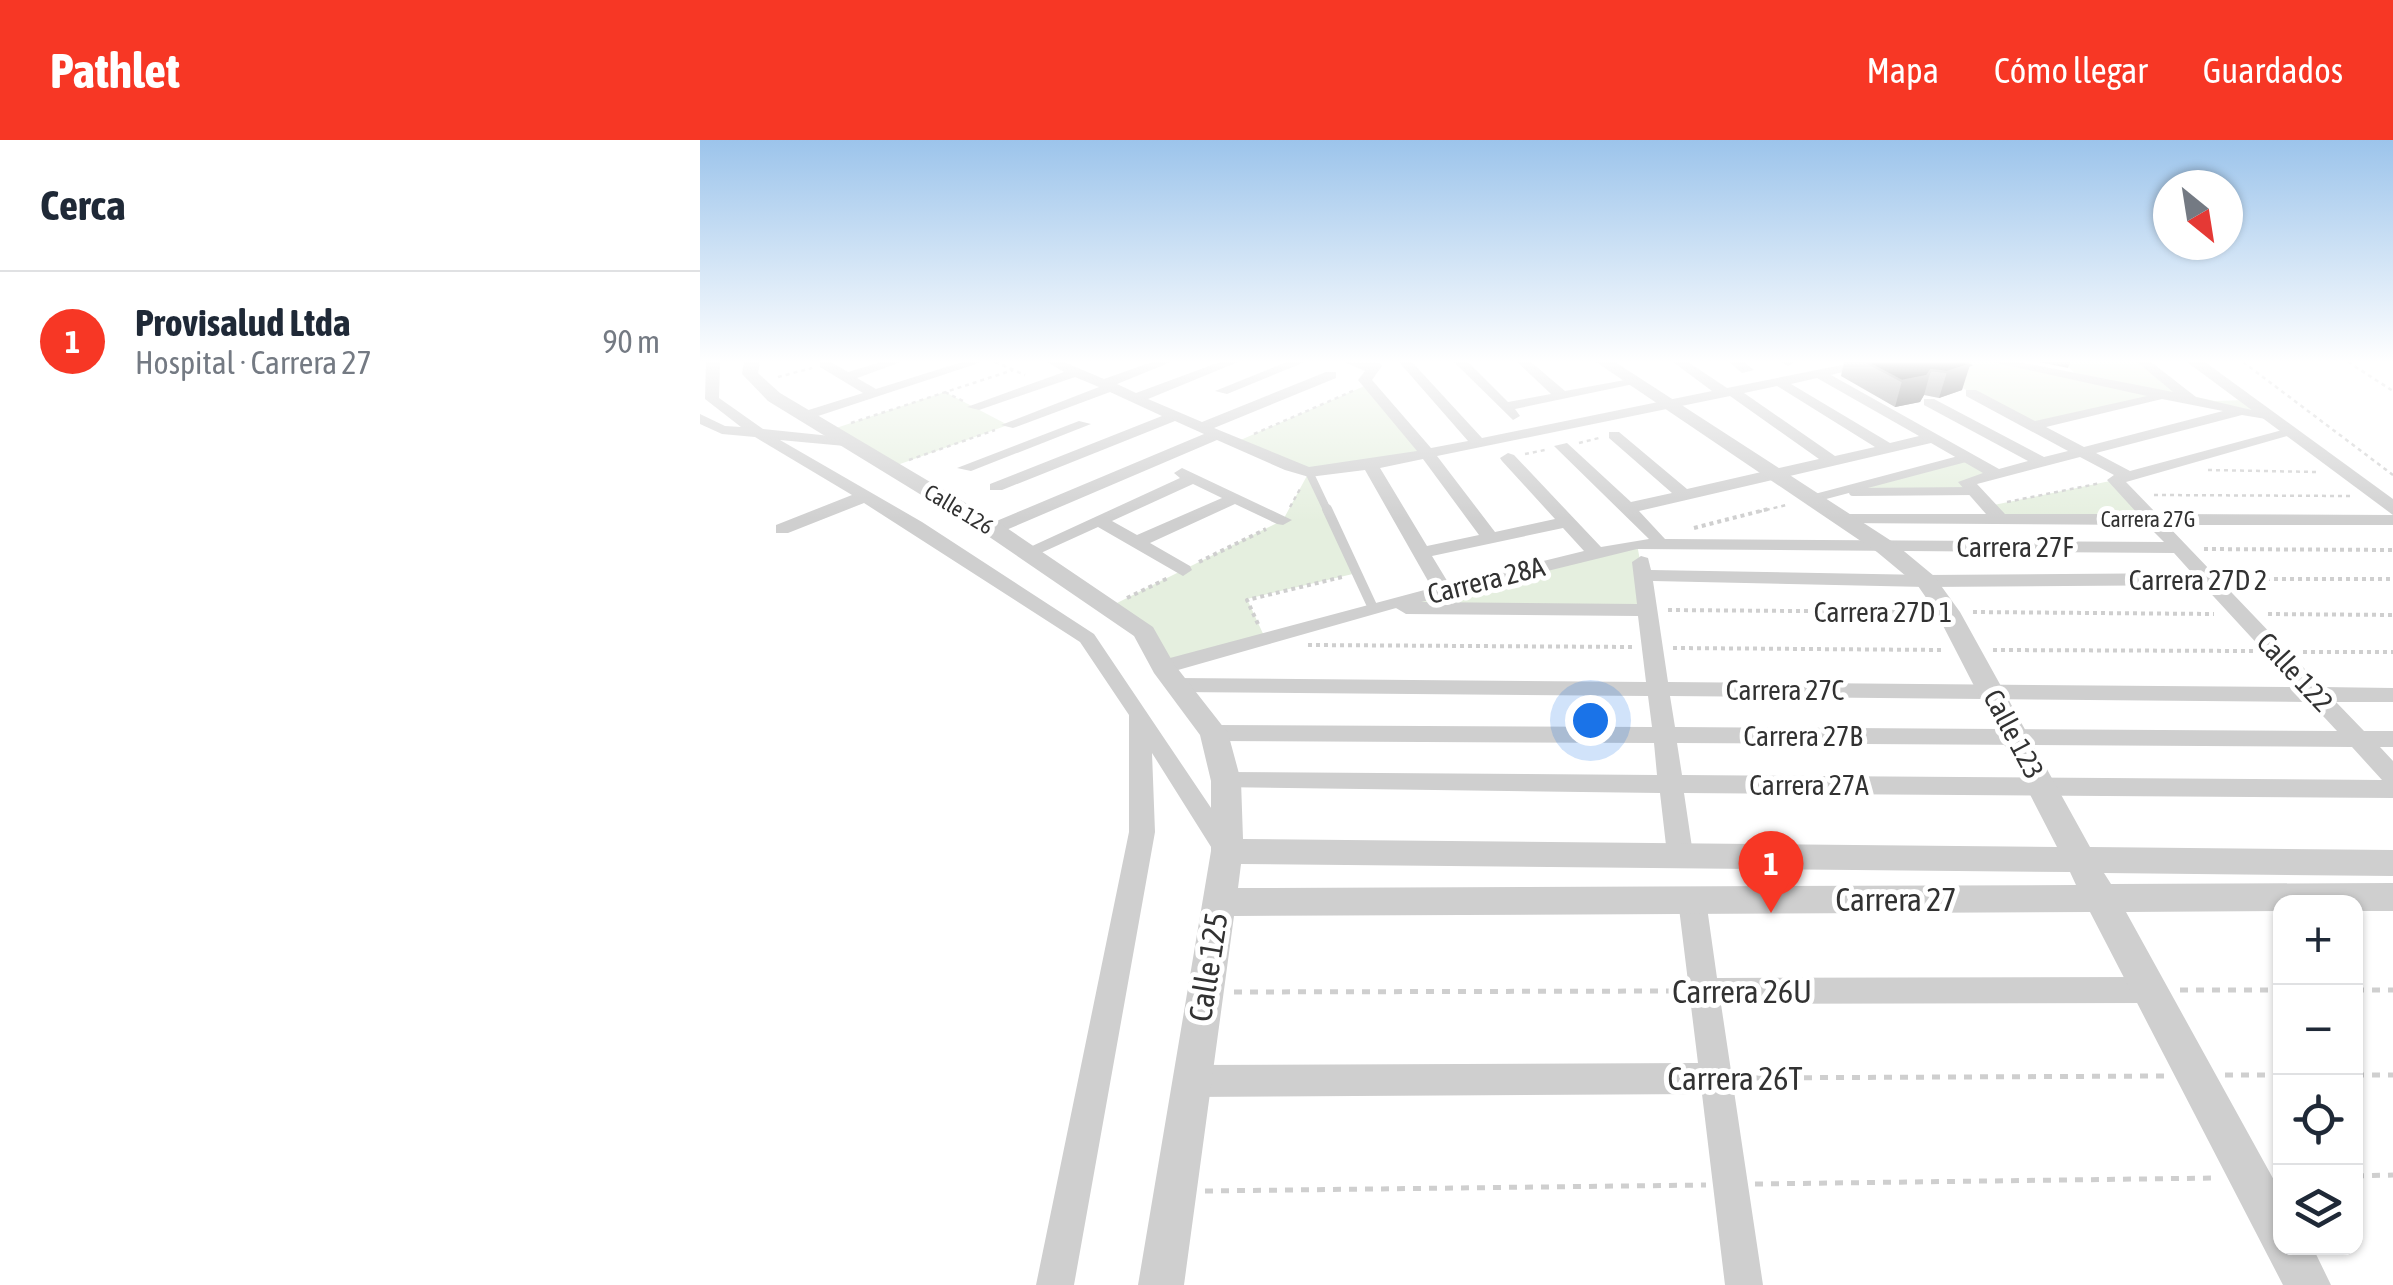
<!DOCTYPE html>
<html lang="es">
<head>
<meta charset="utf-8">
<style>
	body { margin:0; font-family:"Asap Condensed",sans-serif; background:#f6f6f7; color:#1f2937 }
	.controls { position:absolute; right:30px; bottom:30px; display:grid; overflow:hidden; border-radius:20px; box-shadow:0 2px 8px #0004 }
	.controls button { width:90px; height:90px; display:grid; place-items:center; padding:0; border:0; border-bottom:2px solid #e0e1e3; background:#fff; color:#1f2937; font:50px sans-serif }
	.compass { position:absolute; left:1453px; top:30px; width:90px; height:90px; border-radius:50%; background:#fff; box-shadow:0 2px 8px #0004; rotate:150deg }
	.you { position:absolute; left:890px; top:580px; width:35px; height:35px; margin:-25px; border:8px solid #fff; border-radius:50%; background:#1a73e8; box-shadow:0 0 0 15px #1a73e833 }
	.badge { display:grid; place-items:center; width:65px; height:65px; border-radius:50%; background:#f73725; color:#fff; font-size:32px; font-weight:700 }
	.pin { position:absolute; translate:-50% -82px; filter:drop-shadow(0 2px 5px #0008) }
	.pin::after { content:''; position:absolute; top:52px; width:35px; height:30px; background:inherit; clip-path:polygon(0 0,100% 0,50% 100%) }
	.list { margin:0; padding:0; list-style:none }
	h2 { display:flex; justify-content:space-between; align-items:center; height:130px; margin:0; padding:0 40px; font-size:42px }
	h2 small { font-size:32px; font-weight:400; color:#747a83 }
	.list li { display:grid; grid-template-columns:65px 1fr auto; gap:30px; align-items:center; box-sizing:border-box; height:140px; padding:0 40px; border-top:2px solid #e0e1e3 }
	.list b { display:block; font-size:38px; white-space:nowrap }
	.list p { margin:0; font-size:32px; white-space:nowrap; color:#747a83 }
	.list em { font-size:32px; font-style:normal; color:#747a83 }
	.icon { flex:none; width:55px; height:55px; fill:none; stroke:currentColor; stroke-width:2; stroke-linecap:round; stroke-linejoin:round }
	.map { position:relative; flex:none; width:1693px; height:1145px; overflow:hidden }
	header { display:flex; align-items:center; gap:60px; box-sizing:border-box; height:140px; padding:0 50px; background:#f73725; color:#fff }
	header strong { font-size:48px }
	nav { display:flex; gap:55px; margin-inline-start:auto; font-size:35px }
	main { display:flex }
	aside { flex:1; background:#fff }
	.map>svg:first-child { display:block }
	.green { fill:#e5efdf }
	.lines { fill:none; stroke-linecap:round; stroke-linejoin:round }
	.path-far2 { stroke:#cfcfcf; stroke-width:2.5; stroke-dasharray:4 4; stroke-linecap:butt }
	.path-far1 { stroke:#cfcfcf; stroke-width:4; stroke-dasharray:4 4; stroke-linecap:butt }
	.path { stroke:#cfcfcf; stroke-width:5; stroke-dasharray:8 8; stroke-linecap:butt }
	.service-far1 { stroke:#cfcfcf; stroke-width:8 }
	.service { stroke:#cfcfcf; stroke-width:10 }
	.minor { fill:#cfcfcf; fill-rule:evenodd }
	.tertiary { fill:#cfcfcf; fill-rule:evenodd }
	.wall { fill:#8c8c8c }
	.shaded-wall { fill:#5e5e5e }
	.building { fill:#191919; stroke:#5e5e5e; stroke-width:2.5 }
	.labels { text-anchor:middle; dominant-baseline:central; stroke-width:10; stroke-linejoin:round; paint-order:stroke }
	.far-street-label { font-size:22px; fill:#323232; stroke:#fff }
	.street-label { font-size:28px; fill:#323232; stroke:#fff }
	.near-street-label { font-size:32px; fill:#323232; stroke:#fff }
</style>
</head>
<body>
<header>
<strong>Pathlet</strong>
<nav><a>Mapa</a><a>Cómo llegar</a><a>Guardados</a></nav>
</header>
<main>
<aside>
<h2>Cerca<small></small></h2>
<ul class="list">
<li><span class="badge">1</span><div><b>Provisalud Ltda</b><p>Hospital · Carrera 27</p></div><em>90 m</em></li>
</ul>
</aside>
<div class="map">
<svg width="1693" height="1145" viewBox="0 0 1693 1145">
	<rect width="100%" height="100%" fill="#fff"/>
	<g class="green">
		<polygon points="1216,222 1298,222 1379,238 1364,222 1443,222 1483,254 1515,261 1547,260 1566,275 1463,256 1331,286"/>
		<polygon points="669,244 727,313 610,332 657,433 547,459 565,498 463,527 409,467 583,380 609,332 536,302"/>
		<polygon points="245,252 308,285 189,328 127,291"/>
		<polygon points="1266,318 1297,334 1270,340 1274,351 1132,352"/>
		<polygon points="1415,340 1452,379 1300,379 1289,366"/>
		<polygon points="937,404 949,470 673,468"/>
	</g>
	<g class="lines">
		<g class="path-far2">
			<polyline points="295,222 325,235"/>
			<polyline points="1543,222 1693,335"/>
			<polyline points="1648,222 1693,251"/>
			<polyline points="78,237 112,228"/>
			<polyline points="245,252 263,261"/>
			<polyline points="151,283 313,230"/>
			<polyline points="554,294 655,250"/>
			<polyline points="879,303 899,298"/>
			<polyline points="825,314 845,310"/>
			<polyline points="209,320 295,290"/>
			<polyline points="1508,330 1618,332"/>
			<polyline points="1454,355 1650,356"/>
			<polyline points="1307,362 1401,343"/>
			<polyline points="590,367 600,349"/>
			<polyline points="1058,372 1086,365"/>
		</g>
		<g class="path-far1">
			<polyline points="994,388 1068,369"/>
			<polyline points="1504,409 1693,410"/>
			<polyline points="499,422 566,389"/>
			<polyline points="1534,439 1693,439"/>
			<polyline points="427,458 468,438"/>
			<polyline points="968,470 1224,472"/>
			<polyline points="1273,472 1514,474"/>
			<polyline points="1568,474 1693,475"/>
			<polyline points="558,484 547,460 642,437"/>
			<polyline points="608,505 933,507"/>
			<polyline points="973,508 1243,510"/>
			<polyline points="1293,510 1553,511"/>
			<polyline points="1603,512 1693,512"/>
		</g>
		<g class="path">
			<polyline points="1480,850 1580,850"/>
			<polyline points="1656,850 1693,850"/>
			<polyline points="534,852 980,851"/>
			<polyline points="1525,935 1580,935"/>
			<polyline points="1656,935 1693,935"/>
			<polyline points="1040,938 1466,936"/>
			<polyline points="1656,1036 1693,1035"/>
			<polyline points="1055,1044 1516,1038"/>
			<polyline points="505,1051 1006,1045"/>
		</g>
		<g class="service-far1">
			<polyline points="609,332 628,372"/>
			<polyline points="1153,352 1274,351"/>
			<polyline points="1111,359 1266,318"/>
		</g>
		<polyline class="service" points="627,369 673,468"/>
		<g class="minor">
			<polygon points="6,222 20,222 19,258 63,289 150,298 150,304 145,306 80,300 222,382 394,494 540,711 536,718 527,721 518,718 452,613 455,692 374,1145 336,1145 429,692 429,575 380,502 164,363 88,393 76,393 76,385 152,355 55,297 22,294 0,284 0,274 25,286 41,287 5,259"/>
			<polygon points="120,222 131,222 148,232 181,222 201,222 157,238 176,249 262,222 282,222 109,279 99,279 99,273 163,253 120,227"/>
			<path d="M347,222h17l40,17 48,-17h19l-54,22 19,9 84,-31h18l-90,37 54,23 124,-50h10v6l-122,50 95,39 108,-16 -59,-71 7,-9 -21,-9 36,1 2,3 -10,14 59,68 37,-7 -69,-79h13l70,76 230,-47 -39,-29h15l39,26 130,-26h26l-52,13 168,94 29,-8 -104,-56v-6h10l110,58 24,-6 -102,-55v-6h10l59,31 112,-25 -155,-34h27l154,30 -36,-30h14l45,35 77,18 -7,4 -24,-4 -146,38 34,18 160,-43 8,5 -172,49 31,32 236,1v10h-226l155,162 71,1v14h-57l28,29h29v16h-13l13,14v37l-709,-5 9,61 -4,7 -9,3 -9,-3 -4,-7 -7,-61 -443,-6 -3,-6 3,-6 9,-3 431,3 -3,-32 -440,-2 -12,-8 12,-8 438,2 -4,-31 -472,-4 -11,-7 11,-7 470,4 -8,-66 -232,-2 -10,-6 -225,64h-16l-3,-5 3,-5 277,-74 -67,-118 -56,7 -24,-7 -68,-30 -218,93h-12v-8l217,-91 -29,-13 -173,69h-12v-6l172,-68 -52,-24 -97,36 -12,-3 98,-38 -24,-10 -96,33 -12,-3 97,-35zM1117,238l102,58 -29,7 -99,-59zM1077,246l98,61 -40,9 -91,-63zM1030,256l89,63 -132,30 -68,-57h-10v6l63,55 -41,9 -64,-59 -13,3 95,93 -48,8 -87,-92 -6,-2 -8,5 2,3 53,58 -60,13 -58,-76zM1462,259l61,12 -139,36 -38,-20zM1231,303l52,30 -25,9 28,32h-143l-6,1v8l310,2 17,17 -499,-3 -26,-28zM1380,317l34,18 -7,5 31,34h-133l-28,-30zM723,319l56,76 -52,11 -47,-78zM863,388l21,23 -135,33 -17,-28zM937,409l537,4 18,20 -266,2 -275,-5 -3,-12 -7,-2 -9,6 5,42 -216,-2zM953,441l273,6 277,-2 94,102 -629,-5zM970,556l640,6 27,29 -662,-4zM977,603l675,4 30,33 -700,-5z"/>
			<polygon points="587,222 605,222 527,254 515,251"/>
			<polygon points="754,222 768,222 808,262 851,254 817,222 831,222 865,251 936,238 943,242 815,269 820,276 813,280"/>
			<polygon points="1029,222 1044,222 1054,230 1042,233"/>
			<polygon points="1081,222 1094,222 1088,226"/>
			<polygon points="379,281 391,284 271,331 257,328"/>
			<path d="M482,328l110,52 -9,5 -6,-1 -42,-20 -85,39 40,23 2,4 -9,6 -85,-49 -66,30h-12l-3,-4 163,-75 -6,-5zM493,344l29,14 -85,37 -25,-14z"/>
			<polygon points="992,749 1002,752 1006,760 1017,838 1450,837 1461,841 1465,850 1461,859 1450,863 1021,864 1063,1145 1025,1145 1002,954 489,957 478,952 473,941 478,930 489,925 998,923 978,760 982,752"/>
		</g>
		<g class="tertiary">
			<path d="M44,222h16l-2,11 22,20 221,131 152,103 21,37 54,69 13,48 2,58 814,8 -121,-235 -18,-26 -41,-34 -281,-190h19l278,180 41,34 26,36 130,235 303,3v26l-289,-3 7,11 282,-1v28h-37v-9h-76v9l-154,1 154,279v57h33l18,37h-48l-193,-373 -856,4 -50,369h-46l73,-434v-70l-11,-46 -46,-62 -20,-37 -149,-102 -217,-133 -26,-27zM541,724l829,8 6,13 -838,3z"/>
			<polygon points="1487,222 1505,222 1693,359 1693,375"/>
		</g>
	</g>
	<g class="wall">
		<polygon points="1144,222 1265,222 1262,250 1239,258 1224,255 1220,262 1195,267 1141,236"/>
		<polygon points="1339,222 1370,222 1368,228"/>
	</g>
	<g class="shaded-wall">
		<polygon points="1270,225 1262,250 1239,258 1247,232"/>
		<polygon points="1231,230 1224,255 1220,262 1195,267 1202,241"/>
	</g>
	<polygon class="building" points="1166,222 1265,222 1270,225 1247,232 1231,230 1227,236 1202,241"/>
	<linearGradient id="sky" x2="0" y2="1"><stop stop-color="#9cc4eb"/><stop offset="0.58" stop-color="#fff"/><stop offset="1" stop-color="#fff" stop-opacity="0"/></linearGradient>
	<rect width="1693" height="382" fill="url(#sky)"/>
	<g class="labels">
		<g class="far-street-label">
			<text transform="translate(259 369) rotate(31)">Calle 126</text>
			<text x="1448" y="379">Carrera 27G</text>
		</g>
		<g class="street-label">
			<text x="1315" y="407">Carrera 27F</text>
			<text transform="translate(786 440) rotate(-14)">Carrera 28A</text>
			<text x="1498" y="440">Carrera 27D 2</text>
			<text x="1183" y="472">Carrera 27D 1</text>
			<text transform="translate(1595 532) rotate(47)">Calle 122</text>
			<text x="1085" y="550">Carrera 27C</text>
			<text transform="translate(1314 594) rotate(62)">Calle 123</text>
			<text x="1103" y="596">Carrera 27B</text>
			<text x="1109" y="645">Carrera 27A</text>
		</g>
		<g class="near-street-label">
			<text x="1196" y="759">Carrera 27</text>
			<text transform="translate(508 827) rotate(-81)">Calle 125</text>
			<text x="1042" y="851">Carrera 26U</text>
			<text x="1035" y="938">Carrera 26T</text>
		</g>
	</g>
</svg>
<div class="controls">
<button>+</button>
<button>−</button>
<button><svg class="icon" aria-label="locate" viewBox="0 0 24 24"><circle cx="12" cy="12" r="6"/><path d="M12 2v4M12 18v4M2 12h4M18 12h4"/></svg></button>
<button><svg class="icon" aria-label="layers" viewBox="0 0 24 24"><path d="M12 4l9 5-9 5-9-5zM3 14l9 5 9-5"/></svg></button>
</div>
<svg class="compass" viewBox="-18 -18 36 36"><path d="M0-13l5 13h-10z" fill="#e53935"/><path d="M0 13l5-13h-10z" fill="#747a83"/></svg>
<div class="you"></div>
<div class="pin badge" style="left:1071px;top:773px">1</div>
</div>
</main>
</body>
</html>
